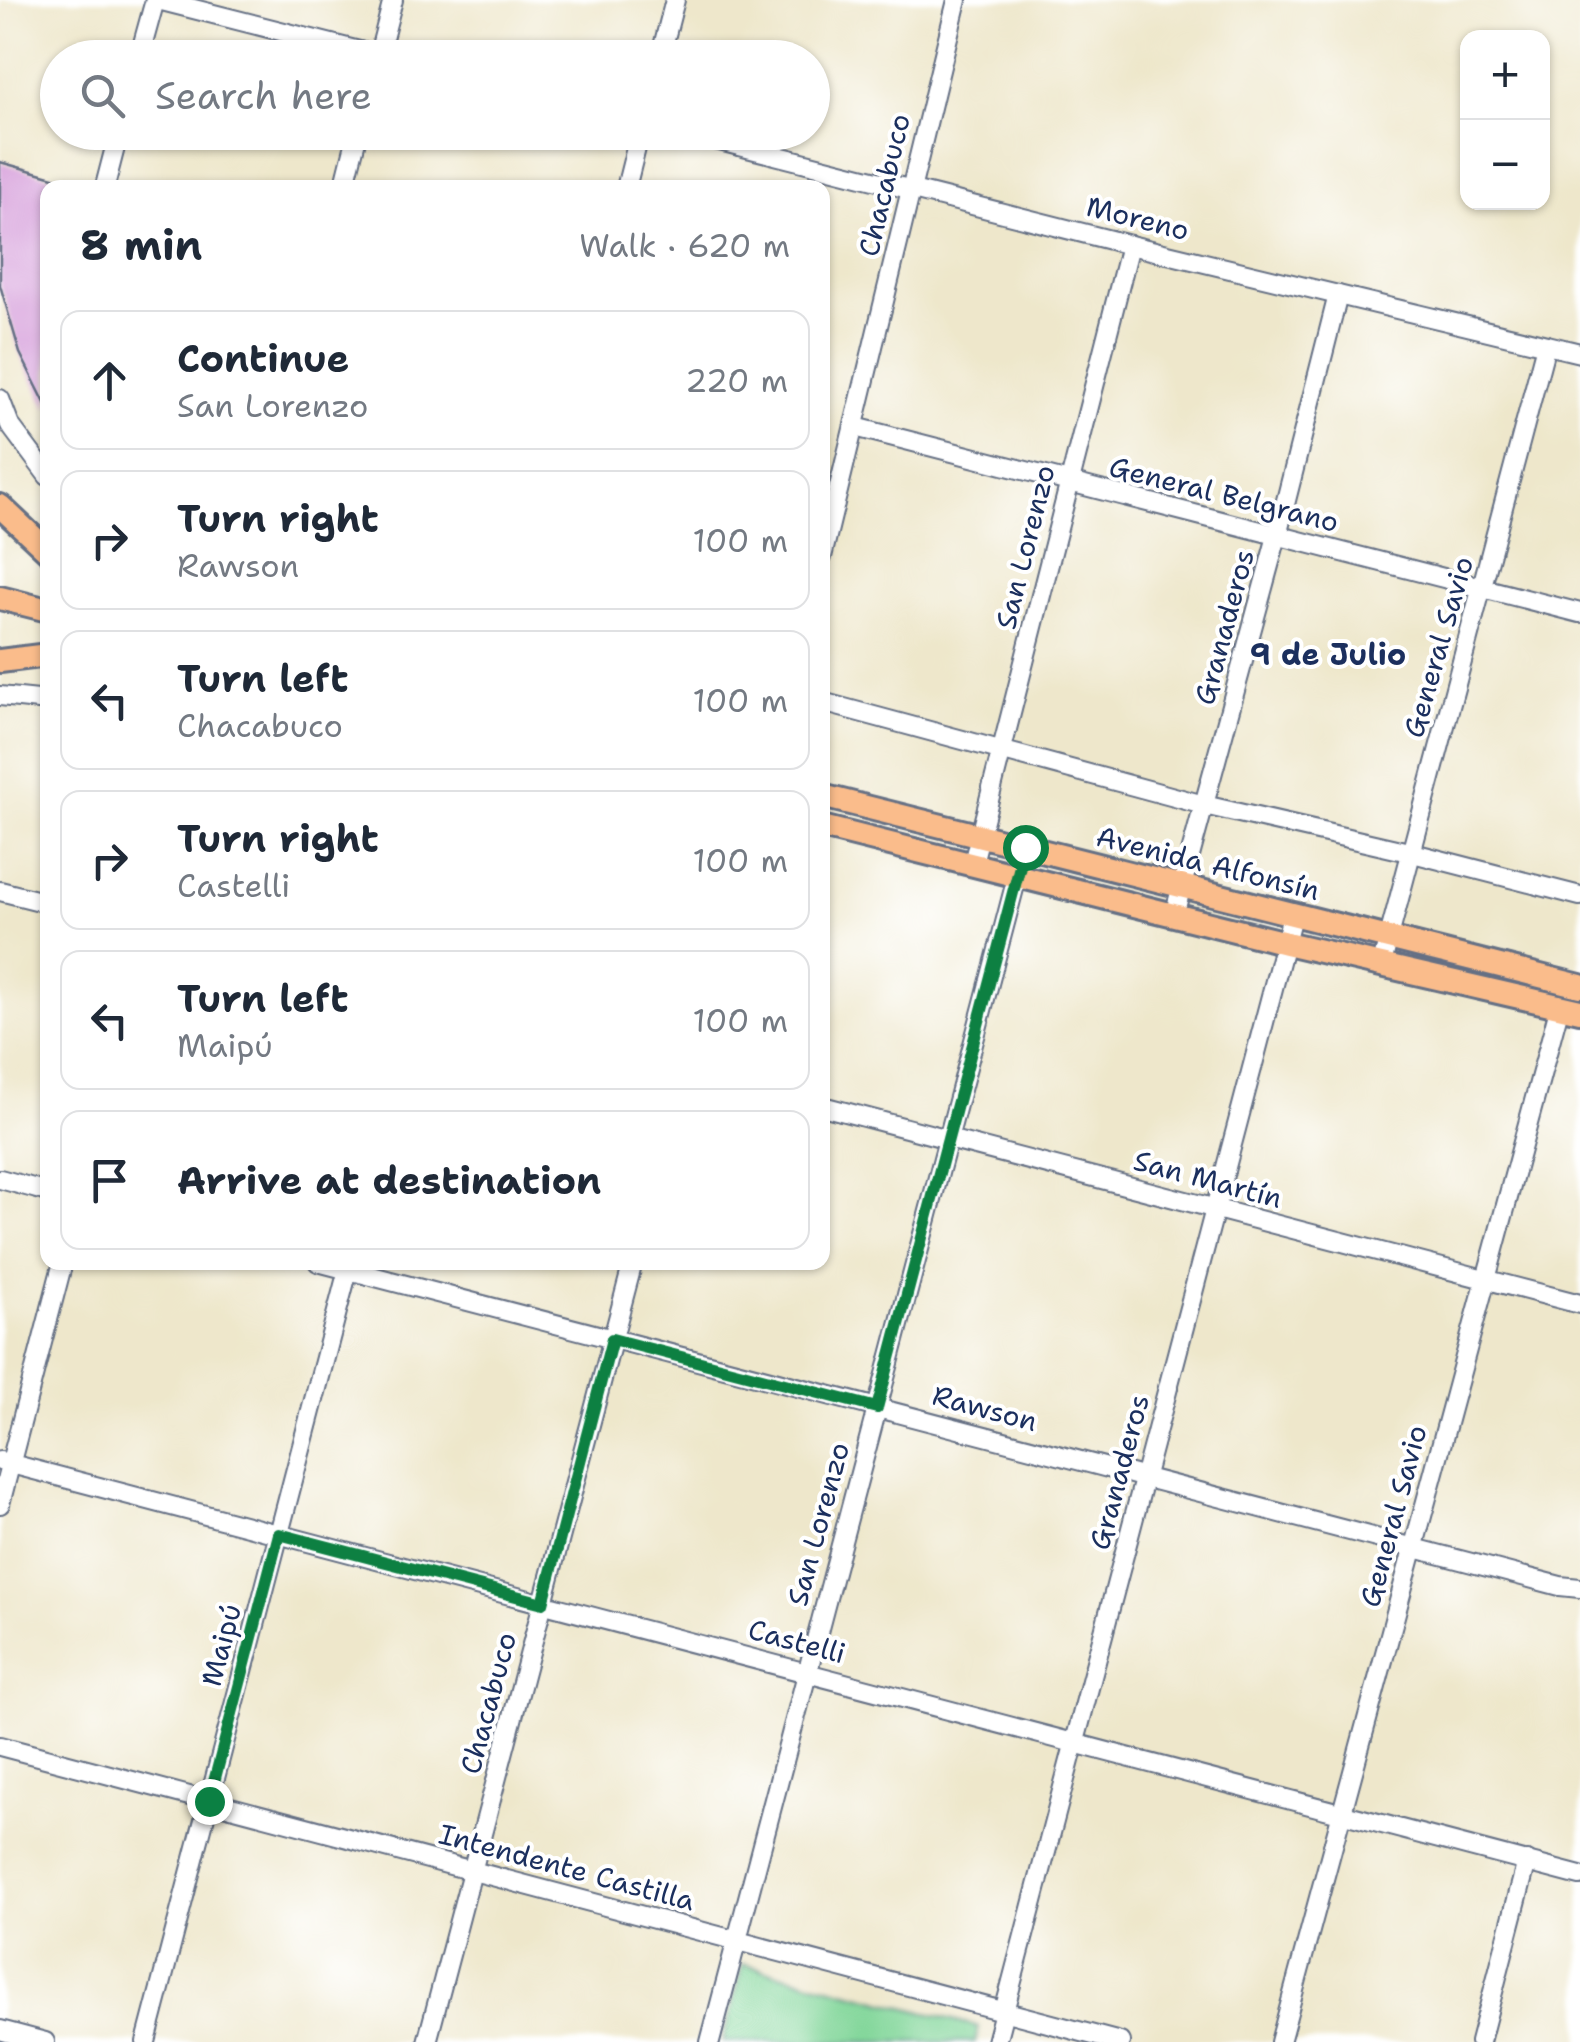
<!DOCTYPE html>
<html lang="en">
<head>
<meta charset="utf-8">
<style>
	body { margin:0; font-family:"Shantell Sans",sans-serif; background:#f6f6f7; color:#1f2937 }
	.controls { position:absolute; right:30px; top:30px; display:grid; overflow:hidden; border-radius:20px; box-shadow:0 2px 8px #0004 }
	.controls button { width:90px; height:90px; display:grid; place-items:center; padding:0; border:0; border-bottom:2px solid #e0e1e3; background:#fff; color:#1f2937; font:50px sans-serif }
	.stop { position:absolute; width:30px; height:30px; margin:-22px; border:8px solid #0b8043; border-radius:50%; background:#fff }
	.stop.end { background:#0b8043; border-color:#fff; box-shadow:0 2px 10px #0008 }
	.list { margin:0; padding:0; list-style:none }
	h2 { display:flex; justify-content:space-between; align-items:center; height:130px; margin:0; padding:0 40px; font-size:42px }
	h2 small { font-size:32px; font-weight:400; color:#747a83 }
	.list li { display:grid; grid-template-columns:65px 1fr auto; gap:30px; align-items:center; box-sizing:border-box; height:140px; margin:0 20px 20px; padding:0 20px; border:2px solid #e0e1e3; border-radius:20px }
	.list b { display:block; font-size:38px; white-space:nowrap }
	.list p { margin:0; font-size:32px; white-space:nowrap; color:#747a83 }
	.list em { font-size:32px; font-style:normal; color:#747a83 }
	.icon { flex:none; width:55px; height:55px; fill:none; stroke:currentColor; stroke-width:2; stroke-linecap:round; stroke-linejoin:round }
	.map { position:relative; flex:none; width:1580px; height:2042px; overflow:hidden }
	.search { position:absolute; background:#fff; box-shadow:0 2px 8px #0004; left:40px; top:40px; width:790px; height:110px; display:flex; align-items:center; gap:25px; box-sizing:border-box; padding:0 35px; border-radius:55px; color:#747a83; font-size:38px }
	.panel { position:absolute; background:#fff; box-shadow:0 2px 8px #0004; left:40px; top:180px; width:790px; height:1090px; border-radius:20px }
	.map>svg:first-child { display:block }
	.green { fill:#81d699; stroke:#4e827c; stroke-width:2.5 }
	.building { fill:#d59dda }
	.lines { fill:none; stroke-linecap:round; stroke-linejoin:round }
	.minor-casing { stroke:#656f84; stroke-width:22 }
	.major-casing { stroke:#656f84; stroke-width:28 }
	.minor { stroke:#fff; stroke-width:18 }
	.major { stroke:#fabc8b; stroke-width:22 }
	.route { stroke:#0b8043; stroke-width:12 }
	.labels { text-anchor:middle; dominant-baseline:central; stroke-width:8; stroke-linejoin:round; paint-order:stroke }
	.street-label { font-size:28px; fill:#1b2f5e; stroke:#fff }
	.neighbourhood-label { font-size:30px; font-weight:bold; fill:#1b2f5e; stroke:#fff }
</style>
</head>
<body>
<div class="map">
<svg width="1580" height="2042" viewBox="0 0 1580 2042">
	<rect width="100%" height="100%" fill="#fff"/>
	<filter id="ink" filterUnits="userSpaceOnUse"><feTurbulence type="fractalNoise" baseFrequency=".01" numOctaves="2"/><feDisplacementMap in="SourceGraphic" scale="20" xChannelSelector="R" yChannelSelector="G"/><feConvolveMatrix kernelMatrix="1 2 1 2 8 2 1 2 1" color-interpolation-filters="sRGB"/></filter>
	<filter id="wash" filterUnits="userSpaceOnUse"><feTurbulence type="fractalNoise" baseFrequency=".0048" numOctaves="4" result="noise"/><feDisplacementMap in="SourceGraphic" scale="40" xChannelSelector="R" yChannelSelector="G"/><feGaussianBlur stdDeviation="2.25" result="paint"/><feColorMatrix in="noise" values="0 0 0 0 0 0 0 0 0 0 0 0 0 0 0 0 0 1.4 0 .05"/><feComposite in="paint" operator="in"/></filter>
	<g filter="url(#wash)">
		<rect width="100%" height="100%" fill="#eee7cb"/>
		<polygon class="green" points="743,1964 979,2027 975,2042 723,2042"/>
		<g id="blocks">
			<polygon class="building" points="0,162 75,183 74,188 48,188 48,409 20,353 0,285"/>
		</g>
	</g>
	<g filter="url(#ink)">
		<use href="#blocks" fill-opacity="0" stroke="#656f84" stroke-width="2.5"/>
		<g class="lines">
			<g class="minor-casing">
				<g id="minor">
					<polyline points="158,0 387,58"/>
					<polyline points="139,58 155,0"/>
					<polyline points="378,58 393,0"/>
					<polyline points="660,58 675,0"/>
					<polyline points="684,132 1130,245 1580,353"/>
					<polyline points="105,186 119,132"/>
					<polyline points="344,188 358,132"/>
					<polyline points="626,188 640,132"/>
					<polyline points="0,399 10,425 48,476"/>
					<polyline points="855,427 1580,613"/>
					<polyline points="822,557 957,0"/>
					<polyline points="0,696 48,701"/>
					<polyline points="822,702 1204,805 1409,852 1580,896"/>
					<polyline points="973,863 1130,245"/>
					<polyline points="0,891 48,903"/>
					<polyline points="1174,915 1277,536 1338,295"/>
					<polyline points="1382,963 1546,345"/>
					<polyline points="822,1106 1580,1304"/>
					<polyline points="0,1179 48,1192"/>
					<polyline points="318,1262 1560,1586 1580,1588"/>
					<polyline points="0,1461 1580,1876"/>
					<polyline points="0,1504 63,1262"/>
					<polyline points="0,1746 1120,2042"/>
					<polyline points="0,2030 45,2042"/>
					<polyline points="146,2042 350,1262"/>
					<polyline points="427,2042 633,1262"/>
					<polyline points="710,2042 1025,847"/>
					<polyline points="996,2042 1292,916"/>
					<polyline points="1280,2042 1560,1005"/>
					<polyline points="1480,2042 1527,1861"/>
				</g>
			</g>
			<g class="major-casing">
				<g id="major">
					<polyline points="0,506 48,551"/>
					<polyline points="0,598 48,610"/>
					<polyline points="0,661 48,655"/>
					<polyline points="822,796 1580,986"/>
					<polyline points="822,827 1286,943 1580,1011"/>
				</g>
			</g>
			<use href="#minor" class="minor"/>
			<use href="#major" class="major"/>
		</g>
	</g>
	<g class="lines" filter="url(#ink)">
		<polyline class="route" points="209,1801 279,1534 543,1603 612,1339 877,1408 1025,847"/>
	</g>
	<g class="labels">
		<g class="street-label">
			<text transform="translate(884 185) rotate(-77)">Chacabuco</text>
			<text transform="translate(1138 218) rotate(14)">Moreno</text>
			<text transform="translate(1224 494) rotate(14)">General Belgrano</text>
			<text transform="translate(1025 547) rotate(-76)">San Lorenzo</text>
			<text transform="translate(1224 627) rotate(-75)">Granaderos</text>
			<text transform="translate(1438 647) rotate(-74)">General Savio</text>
			<text transform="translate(1208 863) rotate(14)">Avenida Alfonsín</text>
			<text transform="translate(1208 1179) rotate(15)">San Martín</text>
			<text transform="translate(985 1408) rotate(15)">Rawson</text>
			<text transform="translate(1119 1472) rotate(-75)">Granaderos</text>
			<text transform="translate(1393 1516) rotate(-75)">General Savio</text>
			<text transform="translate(818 1524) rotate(-75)">San Lorenzo</text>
			<text transform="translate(797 1641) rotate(15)">Castelli</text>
			<text transform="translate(221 1645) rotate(-75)">Maipú</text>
			<text transform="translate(488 1703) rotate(-75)">Chacabuco</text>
			<text transform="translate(567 1867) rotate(15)">Intendente Castilla</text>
		</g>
		<g class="neighbourhood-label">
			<text x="1328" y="654">9 de Julio</text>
		</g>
	</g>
</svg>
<div class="controls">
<button>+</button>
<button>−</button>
</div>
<div class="stop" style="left:1025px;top:847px"></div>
<div class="stop end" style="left:209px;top:1801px"></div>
<div class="search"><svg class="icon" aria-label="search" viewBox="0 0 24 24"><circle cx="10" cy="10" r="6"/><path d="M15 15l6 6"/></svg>Search here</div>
<section class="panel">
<h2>8 min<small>Walk · 620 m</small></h2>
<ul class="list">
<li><svg class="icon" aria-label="ahead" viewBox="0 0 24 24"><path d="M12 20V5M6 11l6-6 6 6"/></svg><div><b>Continue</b><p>San Lorenzo</p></div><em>220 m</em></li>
<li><svg class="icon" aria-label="right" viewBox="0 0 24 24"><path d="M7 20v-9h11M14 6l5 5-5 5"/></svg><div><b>Turn right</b><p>Rawson</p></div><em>100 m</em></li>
<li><svg class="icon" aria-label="left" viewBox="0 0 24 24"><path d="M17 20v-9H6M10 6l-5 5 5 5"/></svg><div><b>Turn left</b><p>Chacabuco</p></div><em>100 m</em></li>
<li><svg class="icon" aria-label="right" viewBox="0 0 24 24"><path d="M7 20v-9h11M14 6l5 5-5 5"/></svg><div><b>Turn right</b><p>Castelli</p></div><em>100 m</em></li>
<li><svg class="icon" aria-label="left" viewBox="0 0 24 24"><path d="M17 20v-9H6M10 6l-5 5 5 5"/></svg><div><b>Turn left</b><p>Maipú</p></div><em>100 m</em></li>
<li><svg class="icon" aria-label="arrive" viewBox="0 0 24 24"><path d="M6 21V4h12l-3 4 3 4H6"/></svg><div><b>Arrive at destination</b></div></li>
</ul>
</section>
</div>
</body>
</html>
